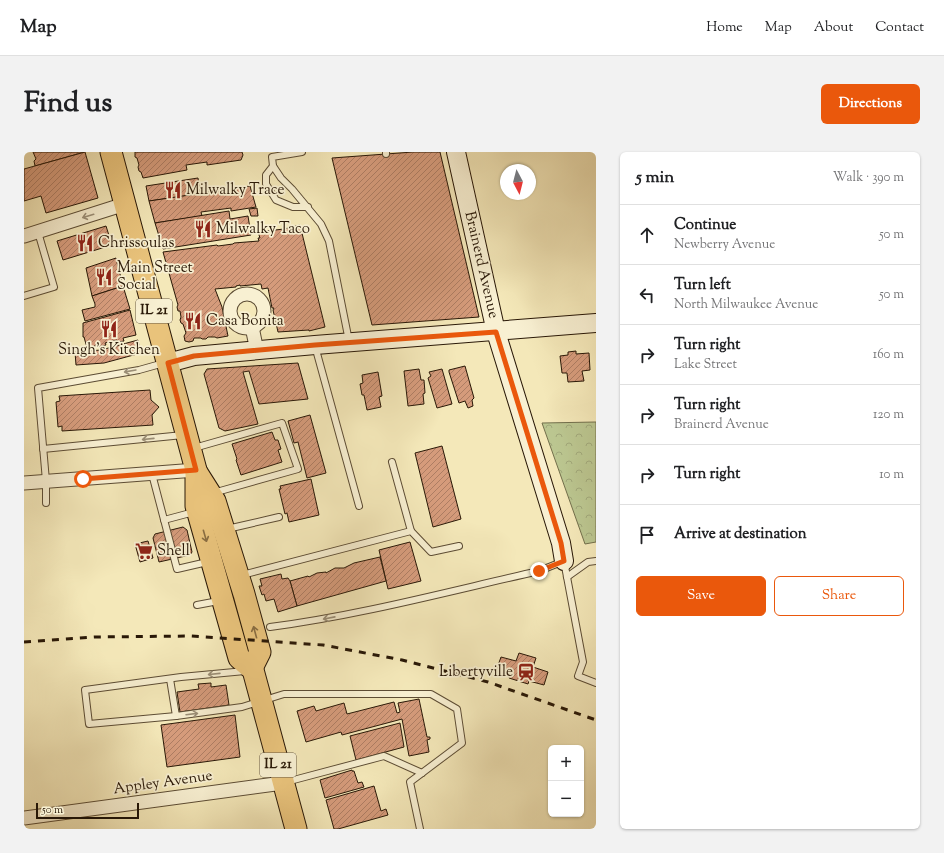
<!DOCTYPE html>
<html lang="en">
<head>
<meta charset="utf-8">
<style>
	body { margin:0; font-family:"Sorts Mill Goudy",serif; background:#f2f2f2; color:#202124 }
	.controls { position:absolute; right:12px; bottom:12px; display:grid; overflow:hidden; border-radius:6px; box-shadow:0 1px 3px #0004 }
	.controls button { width:36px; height:36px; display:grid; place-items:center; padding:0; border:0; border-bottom:1px solid #e0e0e0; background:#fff; color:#202124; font:20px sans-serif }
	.compass { position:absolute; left:476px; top:12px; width:36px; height:36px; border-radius:50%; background:#fff; box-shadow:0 1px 3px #0004; rotate:173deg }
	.scale { position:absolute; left:12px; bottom:10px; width:103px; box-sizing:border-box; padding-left:4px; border:2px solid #291807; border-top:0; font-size:11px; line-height:14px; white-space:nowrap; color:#291807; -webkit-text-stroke:3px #f8f0d2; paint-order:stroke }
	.stop { position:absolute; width:12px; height:12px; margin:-9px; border:3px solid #ea580c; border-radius:50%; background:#fff }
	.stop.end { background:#ea580c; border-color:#fff; box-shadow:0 1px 4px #0008 }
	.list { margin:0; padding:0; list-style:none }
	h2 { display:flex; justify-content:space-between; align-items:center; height:52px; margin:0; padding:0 16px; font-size:17px }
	h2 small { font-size:13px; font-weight:400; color:#757577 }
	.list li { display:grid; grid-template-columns:26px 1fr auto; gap:12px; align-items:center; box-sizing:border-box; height:60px; padding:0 16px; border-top:1px solid #e0e0e0 }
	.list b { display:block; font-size:15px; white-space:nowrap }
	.list p { margin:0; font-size:13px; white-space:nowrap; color:#757577 }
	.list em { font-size:13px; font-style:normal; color:#757577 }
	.actions { display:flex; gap:8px; padding:12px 16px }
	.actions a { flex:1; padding:9px 0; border:1px solid #ea580c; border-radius:6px; text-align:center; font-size:14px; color:#ea580c }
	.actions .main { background:#ea580c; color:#fff }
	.icon { flex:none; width:22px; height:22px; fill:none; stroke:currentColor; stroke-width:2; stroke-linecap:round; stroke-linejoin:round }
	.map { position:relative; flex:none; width:572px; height:677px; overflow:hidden; border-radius:6px }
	header { display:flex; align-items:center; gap:24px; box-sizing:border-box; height:56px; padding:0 20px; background:#fff; border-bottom:1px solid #e0e0e0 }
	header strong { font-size:19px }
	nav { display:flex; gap:22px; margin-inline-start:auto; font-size:14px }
	.intro { display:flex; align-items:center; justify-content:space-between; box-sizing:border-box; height:96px; padding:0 24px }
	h1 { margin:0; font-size:28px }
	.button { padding:10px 18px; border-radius:6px; background:#ea580c; color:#fff; font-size:14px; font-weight:700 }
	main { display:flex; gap:24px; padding:0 24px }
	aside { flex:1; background:#fff; border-radius:6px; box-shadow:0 1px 3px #0004 }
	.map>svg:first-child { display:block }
	.forest { fill:url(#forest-crowns); stroke:#726f4c }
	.building { fill:url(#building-hatch); stroke:#291807 }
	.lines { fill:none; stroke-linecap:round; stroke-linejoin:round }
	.lane-casing { stroke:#5c4c34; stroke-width:8 }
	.street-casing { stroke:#5c4c34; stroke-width:15 }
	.secondary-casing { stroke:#291807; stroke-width:20 }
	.primary-casing { stroke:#291807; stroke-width:23 }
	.lane { stroke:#f8f0d2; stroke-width:6 }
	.street { stroke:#f8f0d2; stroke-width:13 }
	.secondary { stroke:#f8f0d2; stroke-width:18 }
	.primary { stroke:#eac47c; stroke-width:21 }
	.rail { stroke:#291807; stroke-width:3; stroke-dasharray:7 7; stroke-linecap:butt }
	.oneway { stroke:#9b8f77 }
	.oneway2 { stroke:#8a6e42 }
	.route { stroke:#ea580c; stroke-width:5 }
	.labels { text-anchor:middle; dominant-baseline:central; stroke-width:3.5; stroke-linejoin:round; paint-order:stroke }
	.shield { fill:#f8f0d2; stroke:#675944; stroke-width:1 }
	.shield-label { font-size:14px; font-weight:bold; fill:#291807 }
	.poi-label { font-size:15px; fill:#291807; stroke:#f8f0d2; text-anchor:start }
	.street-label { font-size:15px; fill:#291807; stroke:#f8f0d2 }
</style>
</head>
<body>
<header>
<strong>Map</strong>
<nav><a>Home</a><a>Map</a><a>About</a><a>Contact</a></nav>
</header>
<div class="intro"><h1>Find us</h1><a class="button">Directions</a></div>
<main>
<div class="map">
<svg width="572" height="677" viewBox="0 0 572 677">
	<defs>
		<pattern id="forest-crowns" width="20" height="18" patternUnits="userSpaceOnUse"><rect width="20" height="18" fill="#bbc690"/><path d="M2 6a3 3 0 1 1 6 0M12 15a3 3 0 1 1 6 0" fill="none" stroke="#a1a97b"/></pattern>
		<pattern id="building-hatch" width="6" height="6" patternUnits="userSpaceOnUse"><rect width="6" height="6" fill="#d59b7b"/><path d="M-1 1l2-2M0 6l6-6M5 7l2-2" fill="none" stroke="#ad7d63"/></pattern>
	</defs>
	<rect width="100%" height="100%" fill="#f4e8b9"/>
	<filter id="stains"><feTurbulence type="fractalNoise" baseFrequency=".005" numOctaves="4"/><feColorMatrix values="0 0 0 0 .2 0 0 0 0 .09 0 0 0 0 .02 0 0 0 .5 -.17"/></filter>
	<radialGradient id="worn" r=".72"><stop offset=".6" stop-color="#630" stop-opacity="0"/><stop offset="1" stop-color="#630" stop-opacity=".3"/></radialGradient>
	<polygon class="forest" points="572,270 572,390 561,392 518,271"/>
	<g class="building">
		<polygon points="9,0 61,0 11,14 10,9 12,7"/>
		<polygon points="61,0 74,46 22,61 17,44 0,49 0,17"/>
		<polygon points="111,0 218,0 219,3 217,8 183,13 183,10 162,13 163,18 119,26 117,20 115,19 114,15 115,13 113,6 111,5"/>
		<polygon points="389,0 416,0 455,165 348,173 308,6"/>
		<polygon points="174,26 176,42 125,49 122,34"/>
		<polygon points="226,34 232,55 207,59 207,56 177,60 178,64 131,71 125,49"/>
		<polygon points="233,56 234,64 227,64 225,57"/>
		<polygon points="205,59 206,67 224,64 227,83 139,97 131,71"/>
		<polygon points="276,73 301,175 285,179 285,178 254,180 249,158 250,156 248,156 244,136 238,137 237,132 216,134 216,133 212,134 212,135 191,137 198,155 204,184 193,186 191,185 184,185 182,187 178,187 177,186 170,186 169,189 165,190 161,189 160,184 162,181 159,172 157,171 156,168 157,165 156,159 154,159 153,155 154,153 139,100 193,93 194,94 209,92 210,91 235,89 234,86 236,86 234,80 260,77"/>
		<polygon points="82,74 88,93 39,108 33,89"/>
		<polygon points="92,106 99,134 68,144 62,116"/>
		<polygon points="99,134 106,157 61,169 58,158 71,155 71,152 68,144"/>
		<polygon points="106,158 112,183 99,186 100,189 94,190 93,188 81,191 82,193 75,195 75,193 63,196 60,185 59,185 59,171"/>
		<polygon points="114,188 117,201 80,211 52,213 51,200 77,198"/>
		<polygon points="552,199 552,202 565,201 566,218 558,219 560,229 544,230 543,221 538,221 536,204 544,203 544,200"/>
		<polygon points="274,211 284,247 235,252 225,219 219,220 234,272 201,279 195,276 180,222 183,217"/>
		<polygon points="441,214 450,246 448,248 449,254 444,256 441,249 435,251 425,220 425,218"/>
		<polygon points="395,217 397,228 400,228 401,241 399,242 400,252 384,254 380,219"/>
		<polygon points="418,217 428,252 413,256 404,226 407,224 405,220"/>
		<polygon points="354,220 358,244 355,245 357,255 343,258 340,243 338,243 336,232 339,231 338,223"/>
		<polygon points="126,238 127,248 135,255 128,263 129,273 38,279 38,274 34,275 32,250 36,249 35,244"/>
		<polygon points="286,263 302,321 283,326 274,290 270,291 264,269"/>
		<polygon points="248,280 251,288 254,288 257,297 254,298 258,310 217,323 212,308 213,307 208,292"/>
		<polygon points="418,294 437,367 409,375 391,301"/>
		<polygon points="287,327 295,363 265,370 263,361 261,362 255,337 257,337 256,334"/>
		<polygon points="159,375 163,378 168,400 166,403 135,410 129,386 131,382"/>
		<polygon points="124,389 129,406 116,410 111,392"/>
		<polygon points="386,390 397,429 364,437 355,398"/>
		<polygon points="356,405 362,429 273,454 266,429 284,424 285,425 293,421 302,420 302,421 311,416 320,416 330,411"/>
		<polygon points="257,422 258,427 264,426 266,429 273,454 254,460 250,447 242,449 240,442 238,443 235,434 238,434 236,427"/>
		<polygon points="495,501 512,506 509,515 524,520 520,533 505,529 504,532 485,526 486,524 472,519 477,505 492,509"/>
		<polygon points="187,531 187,535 202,533 205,553 156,560 153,540 175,537 174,532"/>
		<polygon points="395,547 403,585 406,585 406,587 403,588 405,600 385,604 378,567 318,583 317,580 282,590 273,559 290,554 292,559 320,551 323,562 370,550 373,561 376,560 374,551"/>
		<polygon points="211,563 216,605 143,615 137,573"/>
		<polygon points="376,571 380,595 332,608 326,584"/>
		<polygon points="328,618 328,619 330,619 334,631 338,630 340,635 301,646 296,628"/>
		<polygon points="350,634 357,659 362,657 364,663 314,677 310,677 302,648"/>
	</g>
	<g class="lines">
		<g class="lane-casing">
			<g id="lane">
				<polyline points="278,0 248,5 249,14 257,26 268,37 297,72 305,89 325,189"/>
				<polyline points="362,0 362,2"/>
				<polyline points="249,14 242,23 242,32 252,48 269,55 284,55"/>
				<polyline points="0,144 30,135 14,80"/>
				<polyline points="291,194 335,354"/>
				<polyline points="170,296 258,271 274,317 189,341"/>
				<polyline points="19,297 159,283"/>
				<polyline points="368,310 387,379"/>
				<polyline points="128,322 153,417 179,411"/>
				<polyline points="22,351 22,329 14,236 115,218 140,211"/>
				<polyline points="140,368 170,360"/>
				<polyline points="203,377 255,365"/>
				<polyline points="218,423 387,379 407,400 435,394"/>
				<polyline points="543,425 564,410 572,409"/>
				<polyline points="173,453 189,450"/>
				<path d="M246,475c91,-12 180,-36 269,-56l25,-10 19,101 -5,14 18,7"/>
				<polyline points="146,527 152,564 218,555 260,542 407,542 433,557 438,591 386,630 396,677"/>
				<polyline points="152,564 65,572 61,538 157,525 221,519"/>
				<polyline points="262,630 360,604 398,621"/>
			</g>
		</g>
		<g class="street-casing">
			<g id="street">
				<polyline points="0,84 101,52"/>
				<circle cx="223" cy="159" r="17"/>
				<polyline points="228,175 233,199"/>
				<polyline points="0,331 172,318"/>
				<polyline points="0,666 259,631"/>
			</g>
		</g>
		<g class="secondary-casing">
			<g id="secondary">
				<polyline points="432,0 472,180 537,391 540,409"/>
				<polyline points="144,211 170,204 291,193 572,171"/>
			</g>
		</g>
		<g class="primary-casing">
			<g id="primary">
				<polyline points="87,0 172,318 172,354 215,506 229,518 272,677"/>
				<polyline points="172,319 191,349 220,442 236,500 228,516"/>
			</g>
		</g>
		<use href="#lane" class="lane"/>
		<use href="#street" class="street"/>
		<use href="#secondary" class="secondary"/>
		<use href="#primary" class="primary"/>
		<polyline class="rail" points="0,490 71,485 167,484 299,493 378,508 464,530 572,568"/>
	</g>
	<defs><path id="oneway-shaft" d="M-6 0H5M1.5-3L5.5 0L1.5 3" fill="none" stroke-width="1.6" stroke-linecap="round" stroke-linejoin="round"/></defs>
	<g class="oneway">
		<use href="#oneway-shaft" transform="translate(64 64) rotate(163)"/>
		<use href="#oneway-shaft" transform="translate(106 219) rotate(170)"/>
		<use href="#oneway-shaft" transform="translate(124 287) rotate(174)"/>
		<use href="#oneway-shaft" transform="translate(305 466) rotate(169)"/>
		<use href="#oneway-shaft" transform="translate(190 522) rotate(174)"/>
		<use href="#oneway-shaft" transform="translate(168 562) rotate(-7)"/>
	</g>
	<g class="oneway2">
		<use href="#oneway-shaft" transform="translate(181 384) rotate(74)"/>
		<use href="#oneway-shaft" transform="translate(231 480) rotate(-105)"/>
	</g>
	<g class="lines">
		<polyline class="route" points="59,327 172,318 144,211 170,204 291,193 472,180 537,391 540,409 515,419"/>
	</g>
	<defs>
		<g id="restaurant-bare" transform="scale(1.38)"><path d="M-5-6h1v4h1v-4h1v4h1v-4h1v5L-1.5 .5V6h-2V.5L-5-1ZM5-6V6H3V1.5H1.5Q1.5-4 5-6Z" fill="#8f2418" stroke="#f8f0d2" stroke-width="2.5" paint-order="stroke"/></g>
		<g id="supermarket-bare" transform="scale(1.38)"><path d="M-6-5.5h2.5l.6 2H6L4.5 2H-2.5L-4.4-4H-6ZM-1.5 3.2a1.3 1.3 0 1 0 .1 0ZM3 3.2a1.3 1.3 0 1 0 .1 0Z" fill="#8f2418" stroke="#f8f0d2" stroke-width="2.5" paint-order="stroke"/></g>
		<g id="station-bare" transform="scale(1.38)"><path d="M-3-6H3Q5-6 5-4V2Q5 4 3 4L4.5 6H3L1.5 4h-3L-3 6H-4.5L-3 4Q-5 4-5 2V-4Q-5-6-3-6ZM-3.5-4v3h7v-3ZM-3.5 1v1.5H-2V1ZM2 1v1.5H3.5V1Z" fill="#8f2418" stroke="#f8f0d2" stroke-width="2.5" paint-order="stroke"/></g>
	</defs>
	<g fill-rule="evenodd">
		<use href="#restaurant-bare" x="149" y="38"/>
		<use href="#restaurant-bare" x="179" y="77"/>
		<use href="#restaurant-bare" x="61" y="91"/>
		<use href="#restaurant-bare" x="80" y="125"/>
		<use href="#restaurant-bare" x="169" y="169"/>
		<use href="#restaurant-bare" x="85" y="177"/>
		<use href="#supermarket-bare" x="120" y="399"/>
		<use href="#station-bare" x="502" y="520"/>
	</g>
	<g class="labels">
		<g class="shield">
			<rect x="112" y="147" width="36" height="24" rx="3"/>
			<rect x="236" y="601" width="36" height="24" rx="3"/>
		</g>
		<g class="shield-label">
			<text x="130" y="159">IL 21</text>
			<text x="254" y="613">IL 21</text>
		</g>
		<g class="poi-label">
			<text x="162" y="38">Milwalky Trace</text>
			<text x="192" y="77">Milwalky Taco</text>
			<text x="74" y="91">Chrissoulas</text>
			<text x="93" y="116">Main Street<tspan x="93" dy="17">Social</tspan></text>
			<text x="182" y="169">Casa Bonita</text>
			<text x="85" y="198" text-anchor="middle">Singh's Kitchen</text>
			<text x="133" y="399">Shell</text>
			<text x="489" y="520" text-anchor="end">Libertyville</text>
		</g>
		<g class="street-label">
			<text transform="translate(457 113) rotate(77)">Brainerd Avenue</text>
			<text transform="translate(139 631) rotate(-8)">Appley Avenue</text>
		</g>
	</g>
	<rect width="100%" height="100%" filter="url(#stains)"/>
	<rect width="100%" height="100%" fill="url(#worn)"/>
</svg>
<div class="controls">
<button>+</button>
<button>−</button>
</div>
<svg class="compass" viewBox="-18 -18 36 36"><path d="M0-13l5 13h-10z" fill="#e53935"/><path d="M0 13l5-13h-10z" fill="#757577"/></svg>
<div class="scale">50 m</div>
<div class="stop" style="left:59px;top:327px"></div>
<div class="stop end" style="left:515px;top:419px"></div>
</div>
<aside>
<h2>5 min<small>Walk · 390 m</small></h2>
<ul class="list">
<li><svg class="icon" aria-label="ahead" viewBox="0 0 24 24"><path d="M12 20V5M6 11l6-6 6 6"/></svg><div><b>Continue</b><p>Newberry Avenue</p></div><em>50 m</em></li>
<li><svg class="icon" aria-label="left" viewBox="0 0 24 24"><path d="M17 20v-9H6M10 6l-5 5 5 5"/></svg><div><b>Turn left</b><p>North Milwaukee Avenue</p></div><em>50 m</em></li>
<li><svg class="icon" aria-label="right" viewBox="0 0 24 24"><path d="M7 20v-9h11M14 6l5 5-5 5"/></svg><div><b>Turn right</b><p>Lake Street</p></div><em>160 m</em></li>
<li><svg class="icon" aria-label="right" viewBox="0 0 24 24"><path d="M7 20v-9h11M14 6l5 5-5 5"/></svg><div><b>Turn right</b><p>Brainerd Avenue</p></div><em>120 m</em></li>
<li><svg class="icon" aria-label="right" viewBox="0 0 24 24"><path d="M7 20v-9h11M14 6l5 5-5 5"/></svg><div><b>Turn right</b></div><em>10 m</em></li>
<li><svg class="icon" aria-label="arrive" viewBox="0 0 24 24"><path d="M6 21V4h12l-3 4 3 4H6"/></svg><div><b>Arrive at destination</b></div></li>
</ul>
<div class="actions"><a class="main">Save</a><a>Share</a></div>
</aside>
</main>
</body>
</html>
